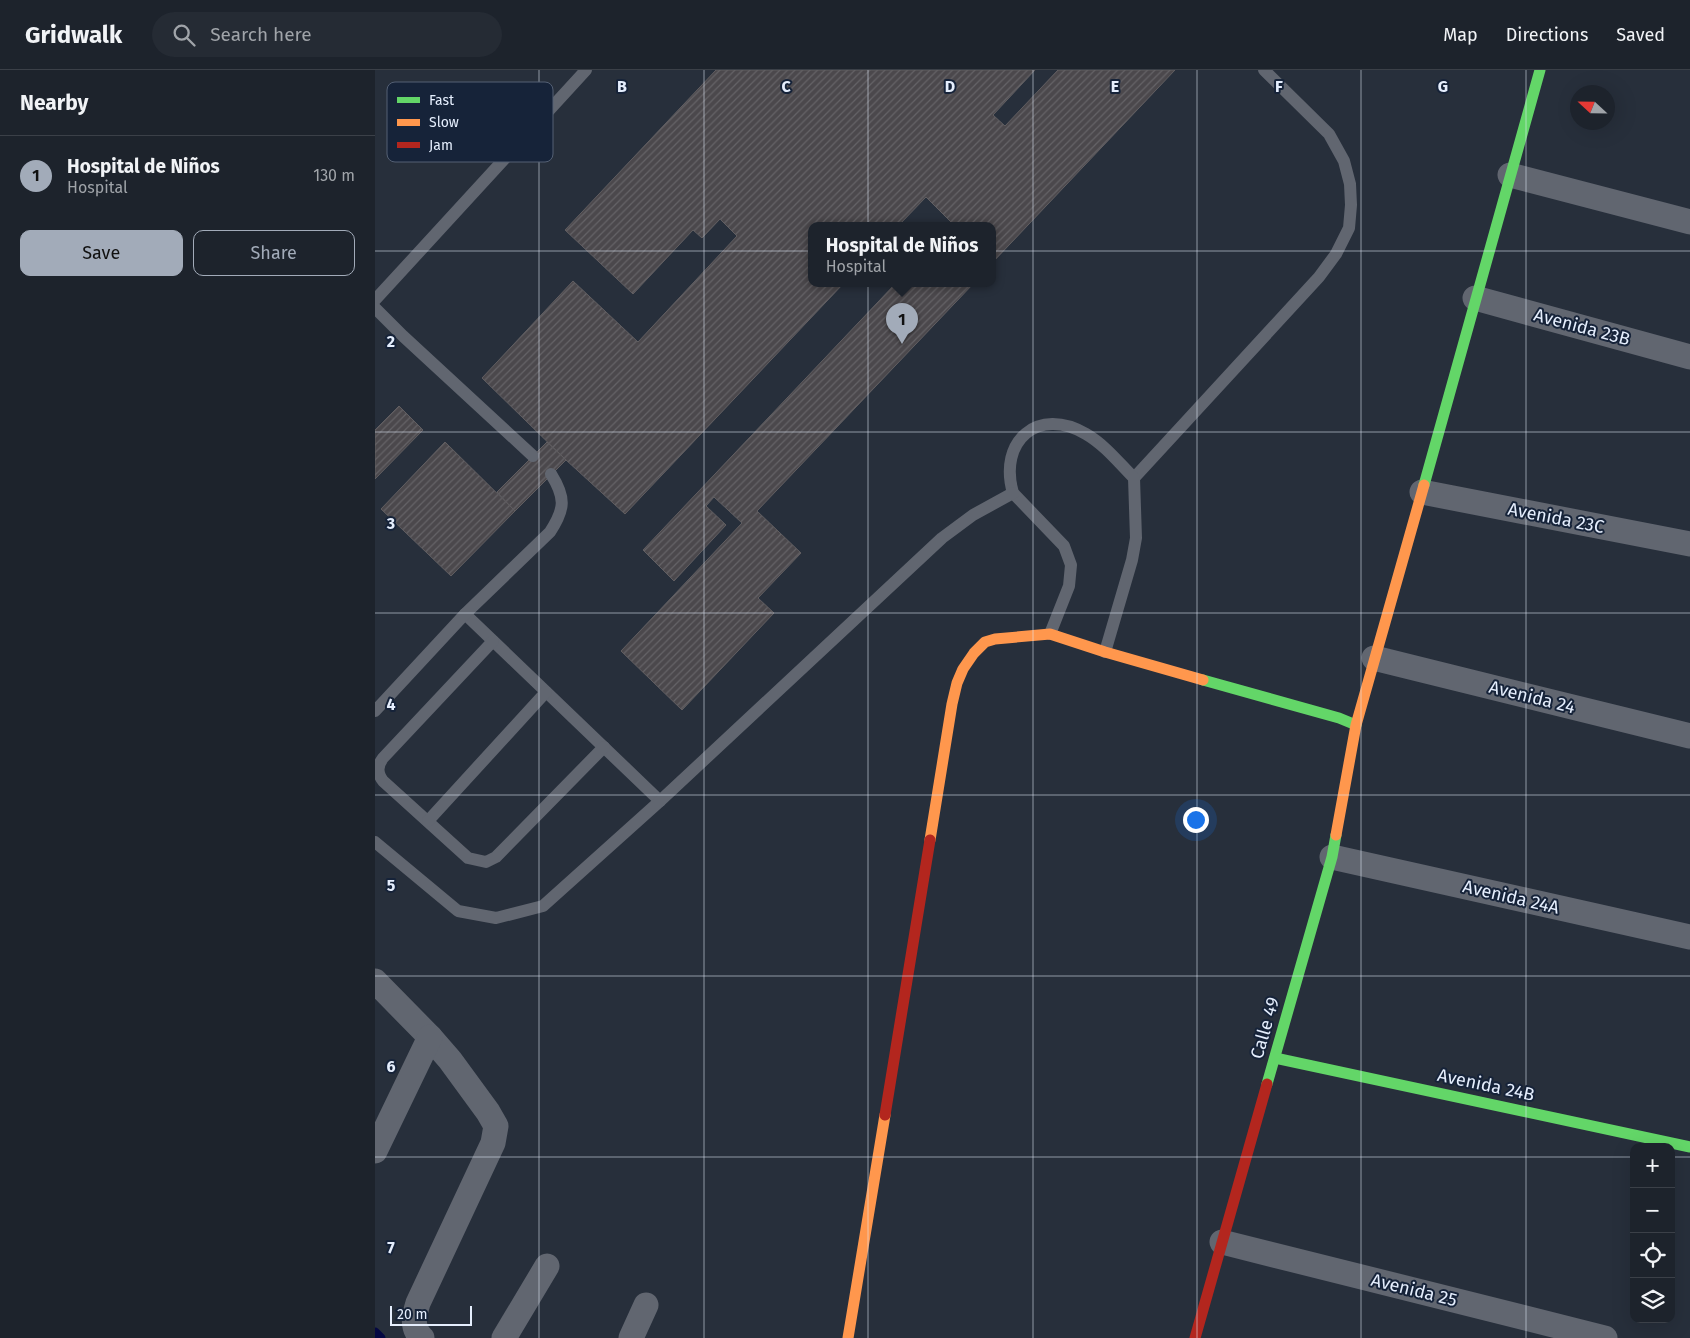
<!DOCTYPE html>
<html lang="en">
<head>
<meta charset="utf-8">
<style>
	body { margin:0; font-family:"Fira Sans",sans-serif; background:#252b34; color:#f1f3f6 }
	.controls { position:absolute; right:15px; bottom:15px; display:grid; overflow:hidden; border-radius:10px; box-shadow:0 5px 20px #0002 }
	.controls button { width:45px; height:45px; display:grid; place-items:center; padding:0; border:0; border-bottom:1px solid #3b4048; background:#1d232c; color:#f1f3f6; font:25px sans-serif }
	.compass { position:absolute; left:1195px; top:15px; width:45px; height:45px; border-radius:50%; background:#1d232c; box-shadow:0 5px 20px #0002; rotate:292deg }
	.scale { position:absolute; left:15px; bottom:12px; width:82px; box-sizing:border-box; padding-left:5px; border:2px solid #e5eefd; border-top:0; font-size:14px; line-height:18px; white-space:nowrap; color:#e5eefd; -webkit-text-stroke:4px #162339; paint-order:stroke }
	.you { position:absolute; left:820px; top:749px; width:18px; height:18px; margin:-12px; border:4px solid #fff; border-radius:50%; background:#1a73e8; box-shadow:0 0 0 8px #1a73e833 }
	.badge { display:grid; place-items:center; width:32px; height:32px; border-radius:50%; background:#a2abb9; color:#111; font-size:16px; font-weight:700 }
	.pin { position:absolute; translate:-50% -41px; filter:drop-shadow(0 1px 2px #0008) }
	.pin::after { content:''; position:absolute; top:26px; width:18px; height:15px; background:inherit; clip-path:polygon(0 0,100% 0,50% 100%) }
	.popup { position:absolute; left:433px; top:152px; width:188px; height:65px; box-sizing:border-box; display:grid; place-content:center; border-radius:10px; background:#1d232c; filter:drop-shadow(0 1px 4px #0005); font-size:16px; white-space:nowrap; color:#a0a4a9 }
	.popup b { font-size:19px; color:#f1f3f6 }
	.popup::after { content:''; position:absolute; left:50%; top:100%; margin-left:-10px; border:10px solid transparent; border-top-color:#1d232c }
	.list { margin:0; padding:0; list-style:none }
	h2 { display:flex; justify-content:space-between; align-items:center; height:65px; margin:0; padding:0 20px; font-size:21px }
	h2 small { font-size:16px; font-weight:400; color:#a0a4a9 }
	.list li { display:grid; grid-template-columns:32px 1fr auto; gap:15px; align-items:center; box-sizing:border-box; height:80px; padding:0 20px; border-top:1px solid #3b4048 }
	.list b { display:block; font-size:19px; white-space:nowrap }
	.list p { margin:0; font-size:16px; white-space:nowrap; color:#a0a4a9 }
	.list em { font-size:16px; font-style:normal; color:#a0a4a9 }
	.actions { display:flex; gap:10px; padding:15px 20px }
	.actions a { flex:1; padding:11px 0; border:1px solid #a2abb9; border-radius:10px; text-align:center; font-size:18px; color:#a2abb9 }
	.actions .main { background:#a2abb9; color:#111 }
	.icon { flex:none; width:28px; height:28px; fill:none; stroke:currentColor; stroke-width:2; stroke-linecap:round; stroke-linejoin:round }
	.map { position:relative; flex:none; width:1315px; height:1268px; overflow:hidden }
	header { display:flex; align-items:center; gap:30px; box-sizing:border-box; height:70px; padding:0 25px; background:#1d232c; border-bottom:1px solid #3b4048 }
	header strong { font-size:24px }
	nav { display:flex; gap:28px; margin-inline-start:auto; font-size:18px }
	.search { width:350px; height:45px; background:#252b34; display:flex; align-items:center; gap:12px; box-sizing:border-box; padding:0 18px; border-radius:28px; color:#a0a4a9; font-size:19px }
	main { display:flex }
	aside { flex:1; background:#1d232c }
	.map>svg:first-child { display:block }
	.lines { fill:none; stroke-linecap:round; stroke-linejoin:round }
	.stream { stroke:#040742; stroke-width:9 }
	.building { fill:url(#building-hatch); stroke:#615e61 }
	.lane { stroke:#616670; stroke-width:12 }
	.street { stroke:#616670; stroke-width:25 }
	.fast { stroke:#63d668; stroke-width:11 }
	.slow { stroke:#ff974d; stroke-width:11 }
	.jam { stroke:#b3261e; stroke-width:11 }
	.grid { fill:none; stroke:#e5eefd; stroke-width:1; stroke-opacity:0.55 }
	.labels { text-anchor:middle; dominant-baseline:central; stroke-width:4; stroke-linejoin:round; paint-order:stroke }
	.street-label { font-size:18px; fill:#e5eefd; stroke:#162339 }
	.key { fill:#162339; stroke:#546074; stroke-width:1 }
	.key-label { font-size:14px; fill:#e5eefd }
	.grid-label { font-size:16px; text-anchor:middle; font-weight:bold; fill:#e5eefd; stroke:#162339; stroke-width:4; stroke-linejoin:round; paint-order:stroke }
</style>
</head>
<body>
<header>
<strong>Gridwalk</strong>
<div class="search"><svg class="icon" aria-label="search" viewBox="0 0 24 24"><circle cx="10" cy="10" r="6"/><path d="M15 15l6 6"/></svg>Search here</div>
<nav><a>Map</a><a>Directions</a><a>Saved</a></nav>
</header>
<main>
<aside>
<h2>Nearby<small></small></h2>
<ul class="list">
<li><span class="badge">1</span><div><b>Hospital de Niños</b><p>Hospital</p></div><em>130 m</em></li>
</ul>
<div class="actions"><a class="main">Save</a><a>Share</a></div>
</aside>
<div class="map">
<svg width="1315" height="1268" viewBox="0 0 1315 1268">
	<defs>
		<pattern id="building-hatch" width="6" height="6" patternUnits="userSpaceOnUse" patternTransform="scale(1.25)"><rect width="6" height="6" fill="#4b484c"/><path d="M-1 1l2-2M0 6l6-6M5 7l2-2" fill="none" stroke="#656367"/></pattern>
	</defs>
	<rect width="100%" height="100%" fill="#272f3b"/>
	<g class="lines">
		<polyline class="stream" points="0,1262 6,1268"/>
	</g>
	<g class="building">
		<polygon points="341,0 660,0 618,45 630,56 683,0 800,0 617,193 617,155 575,155 577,153 551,127 524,155 437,155 437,213 469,213 250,444 191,390 107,308 198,211 263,272 362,166 345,149 327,168 318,160 258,224 190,160"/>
		<polygon points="521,213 599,213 382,441 426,483 383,528 399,543 307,640 246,581 367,453 339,427 331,436 351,455 299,511 268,480"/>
		<polygon points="24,336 48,360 0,409 0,360"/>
		<polygon points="70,372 140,441 76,506 6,439"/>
		<polygon points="172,372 191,390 140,441 122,422"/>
	</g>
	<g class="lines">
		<g class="lane">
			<polyline points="0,230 211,0"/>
			<polyline points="0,238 28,266 158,386"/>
			<polyline points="759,408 944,207 961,184 974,158 976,135 975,114 969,91 954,64 889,0"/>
			<polyline points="90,544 285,731"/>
			<path d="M675,564l19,-48 2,-21 -7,-19 -51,-53c-15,-52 25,-87 73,-59 19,11 33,29 48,44l2,60 -4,22 -27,92"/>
			<path d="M118,571l-110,117c-6,8 -6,15 0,23l85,77 18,4 10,-5 108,-110"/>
			<path d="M0,641l90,-97 85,-82c15,-23 16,-34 1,-58"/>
			<polyline points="53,751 171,622"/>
			<polyline points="0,772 83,841 121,848 168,836 285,731 567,468 598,445 638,423"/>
		</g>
		<g class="street">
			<polyline points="1135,105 1315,152"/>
			<polyline points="1100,228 1315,287"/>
			<polyline points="1047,422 1315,474"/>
			<polyline points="999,588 1315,666"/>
			<polyline points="957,787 1315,867"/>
			<path d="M0,911l55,56 20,23 38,52 8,14 -3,17 -75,160c-4,13 -7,25 4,35"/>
			<polyline points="0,1081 55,967"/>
			<polyline points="847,1172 1230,1268"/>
			<polyline points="129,1268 172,1196"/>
			<polyline points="256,1268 271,1235"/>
		</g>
		<g class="fast">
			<polyline points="1049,415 1165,0"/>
			<polyline points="828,610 964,648 981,655"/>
			<polyline points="900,988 1315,1077"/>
			<polyline points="892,1014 957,787 961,765"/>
		</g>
		<g class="slow">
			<polyline points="961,765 981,655 1049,415"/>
			<polyline points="555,770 577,634 582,613 588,599 599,583 610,572 620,569 675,564 730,582 828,610"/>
			<polyline points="473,1268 510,1045"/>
		</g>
		<g class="jam">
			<polyline points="510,1045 555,770"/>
			<polyline points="820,1268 892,1014"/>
		</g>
	</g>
	<path class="grid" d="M164,0v1268M329,0v1268M493,0v1268M658,0v1268M822,0v1268M986,0v1268M1151,0v1268M0,181h1315M0,362h1315M0,543h1315M0,725h1315M0,906h1315M0,1087h1259M1296,1087h19"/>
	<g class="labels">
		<g class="street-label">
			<text transform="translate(1207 257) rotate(15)">Avenida 23B</text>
			<text transform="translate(1181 448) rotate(11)">Avenida 23C</text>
			<text transform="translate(1157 627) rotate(14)">Avenida 24</text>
			<text transform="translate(1136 827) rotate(13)">Avenida 24A</text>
			<text transform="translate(890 958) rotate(-74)">Calle 49</text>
			<text transform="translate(1111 1015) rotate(12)">Avenida 24B</text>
			<text transform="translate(1039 1220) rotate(14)">Avenida 25</text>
		</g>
	</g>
	<rect x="12" y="12" width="166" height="80" rx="8" class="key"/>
	<rect x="22" y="27" width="23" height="6" fill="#63d668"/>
	<rect x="22" y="49" width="23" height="7" fill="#ff974d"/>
	<rect x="22" y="72" width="23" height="6" fill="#b3261e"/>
	<g class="key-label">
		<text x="54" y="35">Fast</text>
		<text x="54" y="57">Slow</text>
		<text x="54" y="80">Jam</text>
	</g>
	<g class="grid-label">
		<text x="247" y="22">B</text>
		<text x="411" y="22">C</text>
		<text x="575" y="22">D</text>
		<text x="740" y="22">E</text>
		<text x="904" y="22">F</text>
		<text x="1068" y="22">G</text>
		<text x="16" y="277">2</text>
		<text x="16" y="459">3</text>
		<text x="16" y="640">4</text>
		<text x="16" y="821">5</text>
		<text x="16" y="1002">6</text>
		<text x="16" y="1183">7</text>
	</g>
</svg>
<div class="controls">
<button>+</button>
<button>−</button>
<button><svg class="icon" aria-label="locate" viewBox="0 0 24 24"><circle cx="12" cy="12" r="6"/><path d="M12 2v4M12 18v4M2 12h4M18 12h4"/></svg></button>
<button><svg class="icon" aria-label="layers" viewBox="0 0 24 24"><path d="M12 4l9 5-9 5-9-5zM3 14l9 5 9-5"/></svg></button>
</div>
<svg class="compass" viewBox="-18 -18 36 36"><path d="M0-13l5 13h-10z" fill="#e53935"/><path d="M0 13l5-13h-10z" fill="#a0a4a9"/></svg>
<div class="scale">20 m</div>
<div class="you"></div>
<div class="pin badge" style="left:527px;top:274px">1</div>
<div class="popup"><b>Hospital de Niños</b>Hospital</div>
</div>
</main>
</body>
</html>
